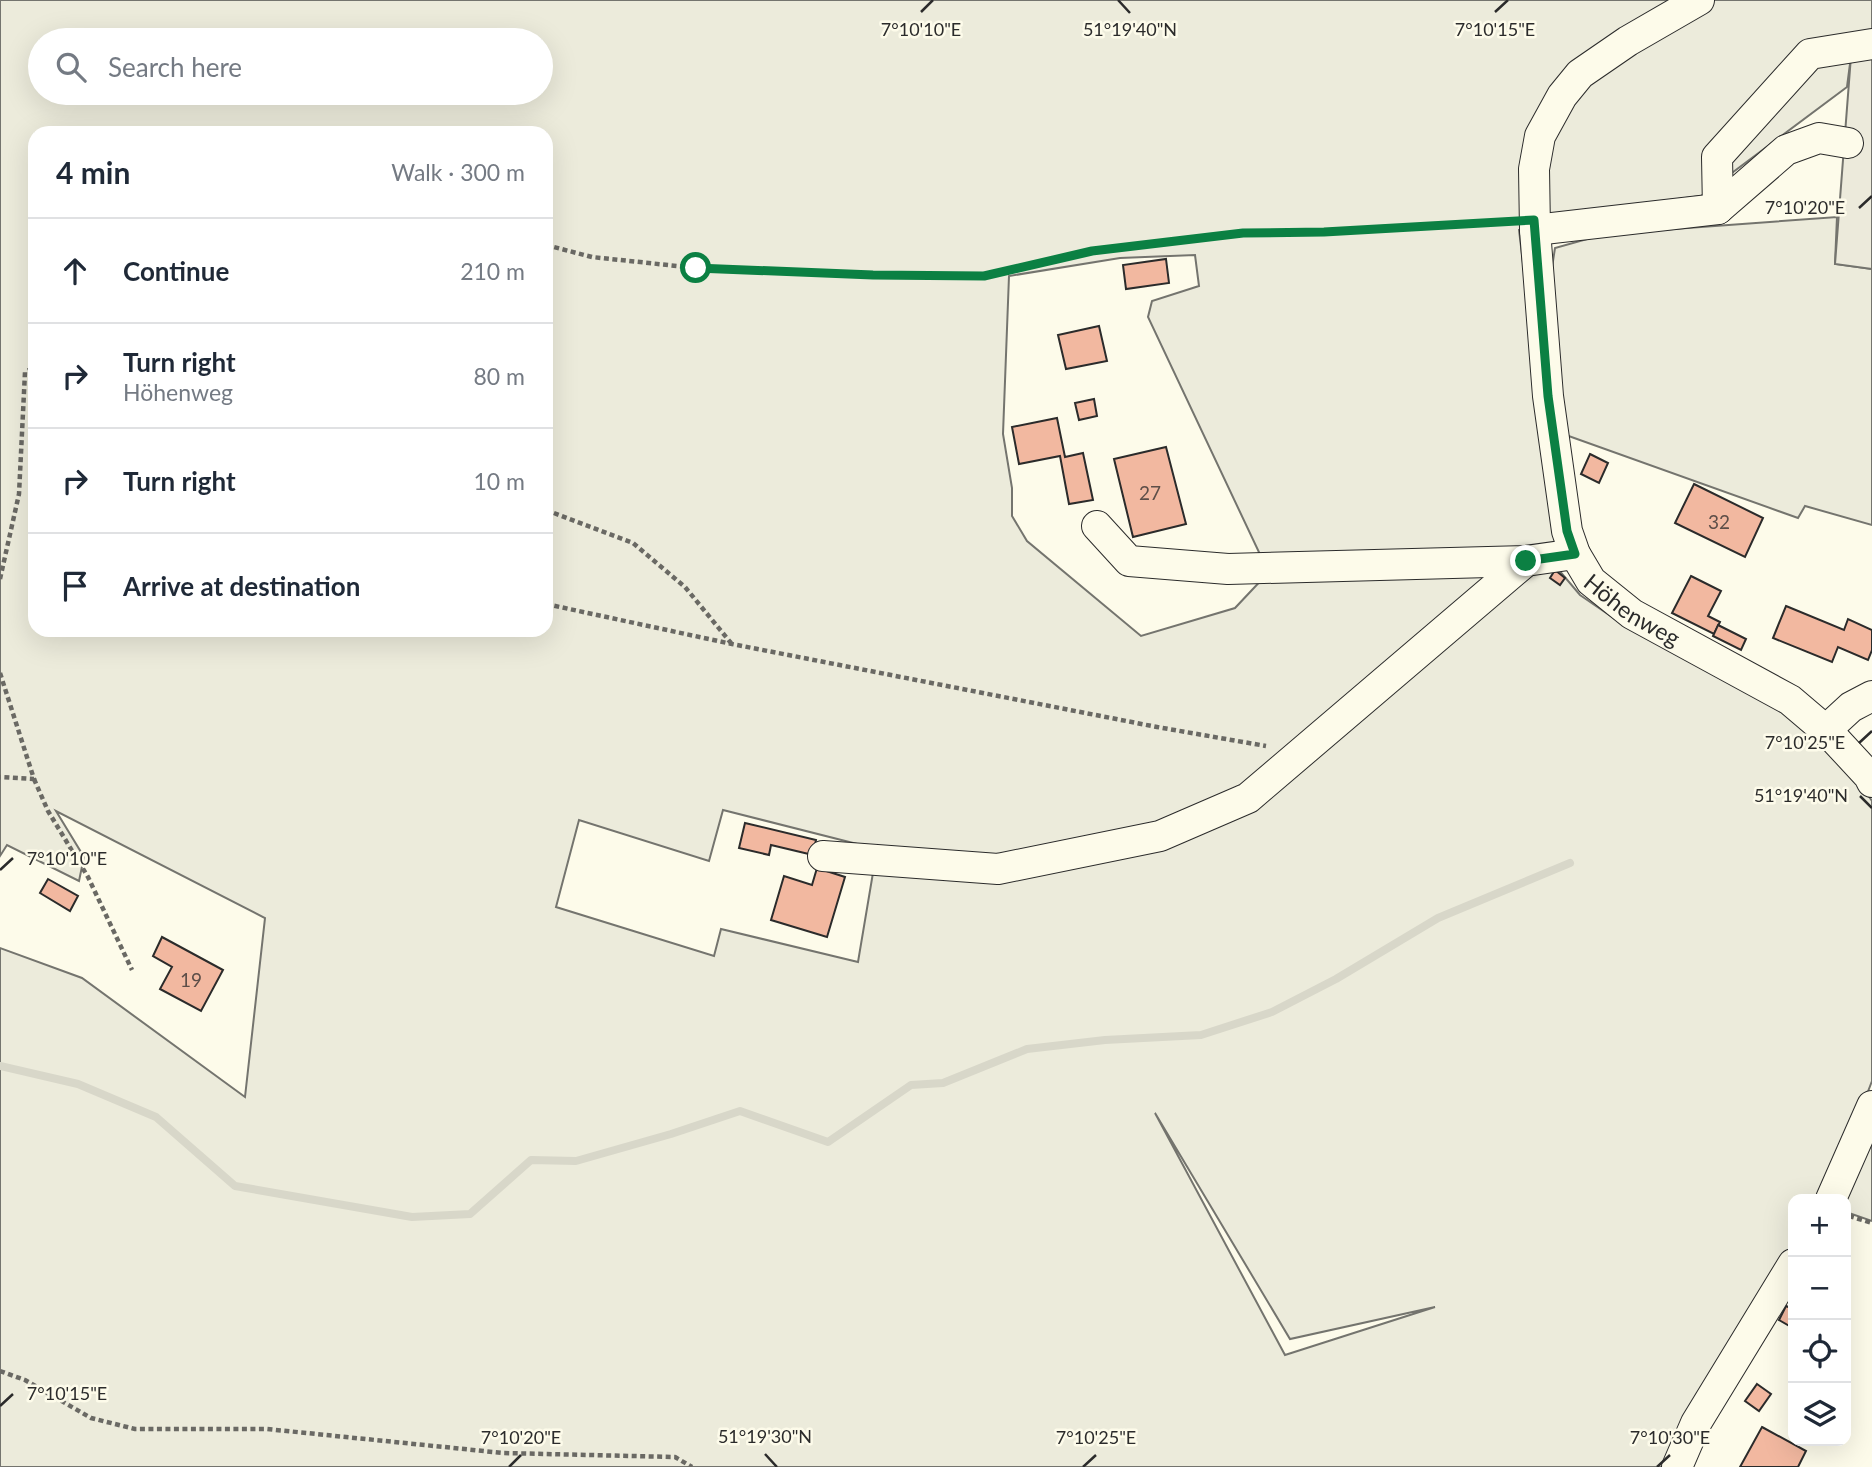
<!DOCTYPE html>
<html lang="en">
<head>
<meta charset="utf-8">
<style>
	body { margin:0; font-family:Lato,sans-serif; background:#f6f6f7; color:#1f2937 }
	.controls { position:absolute; right:21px; bottom:21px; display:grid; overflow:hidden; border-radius:14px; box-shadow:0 7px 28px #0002 }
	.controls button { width:63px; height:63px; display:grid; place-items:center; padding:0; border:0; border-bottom:2px solid #e0e1e3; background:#fff; color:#1f2937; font:35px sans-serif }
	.stop { position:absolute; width:21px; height:21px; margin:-16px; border:5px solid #0b8043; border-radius:50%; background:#fff }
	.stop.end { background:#0b8043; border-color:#fff; box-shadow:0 2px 7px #0008 }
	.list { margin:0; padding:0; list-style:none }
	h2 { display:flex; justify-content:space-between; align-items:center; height:91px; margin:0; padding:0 28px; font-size:30px }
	h2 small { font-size:23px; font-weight:400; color:#747a83 }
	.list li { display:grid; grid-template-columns:46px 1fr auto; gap:21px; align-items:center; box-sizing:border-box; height:105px; padding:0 28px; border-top:2px solid #e0e1e3 }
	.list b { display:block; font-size:26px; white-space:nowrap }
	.list p { margin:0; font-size:23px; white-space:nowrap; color:#747a83 }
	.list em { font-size:23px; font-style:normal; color:#747a83 }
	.icon { flex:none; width:38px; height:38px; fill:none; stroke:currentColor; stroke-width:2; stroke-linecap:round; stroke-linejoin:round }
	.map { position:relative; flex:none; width:1872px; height:1467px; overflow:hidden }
	.search { position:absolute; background:#fff; box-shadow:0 7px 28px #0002; left:28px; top:28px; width:525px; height:77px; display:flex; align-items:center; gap:18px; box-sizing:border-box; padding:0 24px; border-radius:38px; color:#747a83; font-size:26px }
	.panel { position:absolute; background:#fff; box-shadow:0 7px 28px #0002; left:28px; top:126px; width:525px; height:511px; border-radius:21px }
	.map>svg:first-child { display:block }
	.green { fill:#ecebdb; stroke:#74746e; stroke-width:2; fill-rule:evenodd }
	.parking { fill:#eceadb; stroke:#74746e; stroke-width:2 }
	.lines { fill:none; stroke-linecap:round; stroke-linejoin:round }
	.stream { stroke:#d8d7c9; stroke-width:8 }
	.building { fill:#f2b8a0; stroke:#2b2b2b; stroke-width:2 }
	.minor-casing { stroke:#2b2b2b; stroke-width:32 }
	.path { stroke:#6a6964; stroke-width:4.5; stroke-dasharray:5 3.5; stroke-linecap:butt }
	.minor { stroke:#fdfbea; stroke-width:30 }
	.route { stroke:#0b8043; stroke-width:9 }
	.ticks { fill:none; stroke:#2b2b2b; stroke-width:2.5 }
	.labels { text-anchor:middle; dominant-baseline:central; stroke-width:5; stroke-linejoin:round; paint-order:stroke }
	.number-label { font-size:19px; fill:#5d4e48 }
	.street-label { font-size:23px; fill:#2b2b2b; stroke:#fdfbea }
	.ticks-label { font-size:18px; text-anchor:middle; fill:#2b2b2b; stroke:#fdfbea; stroke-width:5; stroke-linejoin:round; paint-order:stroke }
</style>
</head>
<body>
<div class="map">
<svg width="1872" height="1467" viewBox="0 0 1872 1467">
	<rect width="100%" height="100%" fill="#fdfbea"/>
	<g class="green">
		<path d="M0,0h1872v54l-21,2 -4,31 -146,109 -141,18 -41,16 20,165 22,151 -296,19 -117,-248 4,-16 47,-15 -4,-31 -75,3 -111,18 -6,158 9,54v28l15,25 114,95 94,-28 32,-34 258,-8 33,3 22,26 35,24 175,92 65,65 17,25v280l-15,39 -37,79h-27v46l-130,222h-1663v-519l82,30 163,119 20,-179 -209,-107 28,46 -5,24 -72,-36 -7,11zM40,40h501v53h-501zM35,133h511v497h-511zM723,810l154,39 -19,113 -137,-33 -7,27 -158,-49 23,-87 130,41zM1155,1113l135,226 145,-32 -150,48z"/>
		<polygon points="1837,217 1835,264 1872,269 1872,525 1805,506 1798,518 1563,434 1551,274 1555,248 1605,234"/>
		<polygon points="1872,1133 1872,1221 1846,1212 1846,1199"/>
	</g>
	<polygon class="parking" points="1872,54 1872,269 1835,264 1851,56"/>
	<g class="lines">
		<polyline class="stream" points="0,1066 78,1084 156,1117 235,1186 412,1217 470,1214 531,1160 576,1161 671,1134 740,1111 828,1142 911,1085 943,1083 1027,1049 1105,1040 1201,1035 1272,1012 1336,979 1438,918 1570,863"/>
	</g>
	<g class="building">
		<polygon points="1166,259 1169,283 1126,289 1123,265"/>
		<polygon points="1099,326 1107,361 1066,369 1058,335"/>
		<polygon points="1094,399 1097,416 1079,420 1075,403"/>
		<polygon points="1057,418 1065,457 1083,453 1093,500 1069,504 1060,456 1019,464 1012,427"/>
		<polygon points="1166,447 1186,524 1133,537 1114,459"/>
		<polygon points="1590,454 1608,463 1599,483 1581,474"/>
		<polygon points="1694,484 1763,518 1745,557 1675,523"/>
		<polygon points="1555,570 1565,578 1560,585 1550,578"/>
		<polygon points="1691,576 1721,591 1708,616 1720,622 1714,634 1672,613"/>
		<polygon points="1786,606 1844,630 1848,619 1872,630 1872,650 1868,660 1838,647 1832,662 1773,638"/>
		<polygon points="1718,625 1746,639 1741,650 1713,636"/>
		<polygon points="745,823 816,840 813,855 771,845 769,855 739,848"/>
		<polygon points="817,868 845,877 827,937 771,920 784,876 812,885"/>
		<polygon points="48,879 78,896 70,911 40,893"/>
		<polygon points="162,937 223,970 201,1011 160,989 172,967 153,956"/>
		<polygon points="1786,1306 1793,1309 1793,1328 1779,1320"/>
		<polygon points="1757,1384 1771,1394 1759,1411 1745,1401"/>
		<polygon points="1762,1427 1806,1451 1798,1467 1740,1467"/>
	</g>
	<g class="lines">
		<g class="minor-casing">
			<g id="minor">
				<path id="s1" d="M1699,0l-71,41 -48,33 -18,22 -22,40 -6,33 1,61 13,166 19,135 8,23 16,27 41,33 158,86 40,34 39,42 3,6"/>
				<polyline points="1718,209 1717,157 1810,54 1872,44"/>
				<polyline points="1535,230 1718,209 1786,150 1819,138 1848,143"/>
				<polyline points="1097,526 1129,561 1228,569 1526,561 1575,554"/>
				<polyline points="1826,730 1851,707 1872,696"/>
				<polyline points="823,856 998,869 1160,836 1248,798 1526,561"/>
				<polyline points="1831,1199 1872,1106"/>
				<polyline points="1677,1467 1696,1423 1793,1264"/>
			</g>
		</g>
		<g class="path">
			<polyline points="546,245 592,257 696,268 873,275 984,276 1092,251 1243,233 1324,232 1508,221"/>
			<polyline points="546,510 633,543 685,587 731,643"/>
			<polyline points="0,579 19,494 25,372 35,367"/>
			<polyline points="546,604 732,644 1157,727 1266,746"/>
			<polyline points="0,673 34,779 0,777"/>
			<polyline points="34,779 48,811 88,877 132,970"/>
			<polyline points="1849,1216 1872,1223"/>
			<polyline points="0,1371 25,1380 91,1418 135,1429 267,1429 503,1453 675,1457 692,1467"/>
		</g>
		<use href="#minor" class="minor"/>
	</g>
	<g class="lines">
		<polyline class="route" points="696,268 873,275 984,276 1092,251 1243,233 1324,232 1534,220 1548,396 1567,531 1575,554 1526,561"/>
	</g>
	<path class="ticks" d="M1118,0l12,13M921,12l12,-12M1495,12l13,-12M1859,208l13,-12M1859,743l13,-12M1860,796l12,12M0,870l13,-12M0,1406l13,-12M765,1454l12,13M509,1467l12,-12M1083,1467l13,-12M1657,1467l13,-12"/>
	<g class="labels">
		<g class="number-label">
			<text x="1150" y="492">27</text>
			<text x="1719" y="521">32</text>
			<text x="191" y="979">19</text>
		</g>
		<g class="street-label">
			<text stroke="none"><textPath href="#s1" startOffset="718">Höhenweg</textPath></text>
		</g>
	</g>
	<g class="ticks-label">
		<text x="921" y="36">7°10'10"E</text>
		<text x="1495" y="36">7°10'15"E</text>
		<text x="1130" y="36">51°19'40"N</text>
		<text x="1805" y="214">7°10'20"E</text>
		<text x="1805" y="749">7°10'25"E</text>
		<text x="1801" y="802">51°19'40"N</text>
		<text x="67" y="865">7°10'10"E</text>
		<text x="67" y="1400">7°10'15"E</text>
		<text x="765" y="1443">51°19'30"N</text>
		<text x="521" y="1444">7°10'20"E</text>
		<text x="1096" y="1444">7°10'25"E</text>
		<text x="1670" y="1444">7°10'30"E</text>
	</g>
</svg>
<div class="controls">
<button>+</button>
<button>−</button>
<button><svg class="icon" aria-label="locate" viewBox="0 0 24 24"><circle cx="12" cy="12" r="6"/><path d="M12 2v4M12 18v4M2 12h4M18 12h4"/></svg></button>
<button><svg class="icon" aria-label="layers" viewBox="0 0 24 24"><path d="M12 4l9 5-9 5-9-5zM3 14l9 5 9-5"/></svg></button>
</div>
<div class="stop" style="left:696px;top:268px"></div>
<div class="stop end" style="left:1526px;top:561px"></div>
<div class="search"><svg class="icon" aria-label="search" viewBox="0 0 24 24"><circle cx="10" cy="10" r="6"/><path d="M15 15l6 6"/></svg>Search here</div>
<section class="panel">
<h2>4 min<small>Walk · 300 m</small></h2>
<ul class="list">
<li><svg class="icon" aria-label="ahead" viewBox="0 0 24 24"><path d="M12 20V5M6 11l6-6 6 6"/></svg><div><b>Continue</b></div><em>210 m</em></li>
<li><svg class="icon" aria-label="right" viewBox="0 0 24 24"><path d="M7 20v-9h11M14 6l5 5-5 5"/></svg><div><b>Turn right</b><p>Höhenweg</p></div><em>80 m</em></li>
<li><svg class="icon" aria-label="right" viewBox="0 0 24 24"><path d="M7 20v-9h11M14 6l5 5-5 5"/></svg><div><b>Turn right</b></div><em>10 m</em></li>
<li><svg class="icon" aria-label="arrive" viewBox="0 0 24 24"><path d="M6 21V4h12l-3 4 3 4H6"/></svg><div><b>Arrive at destination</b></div></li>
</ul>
</section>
</div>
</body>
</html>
